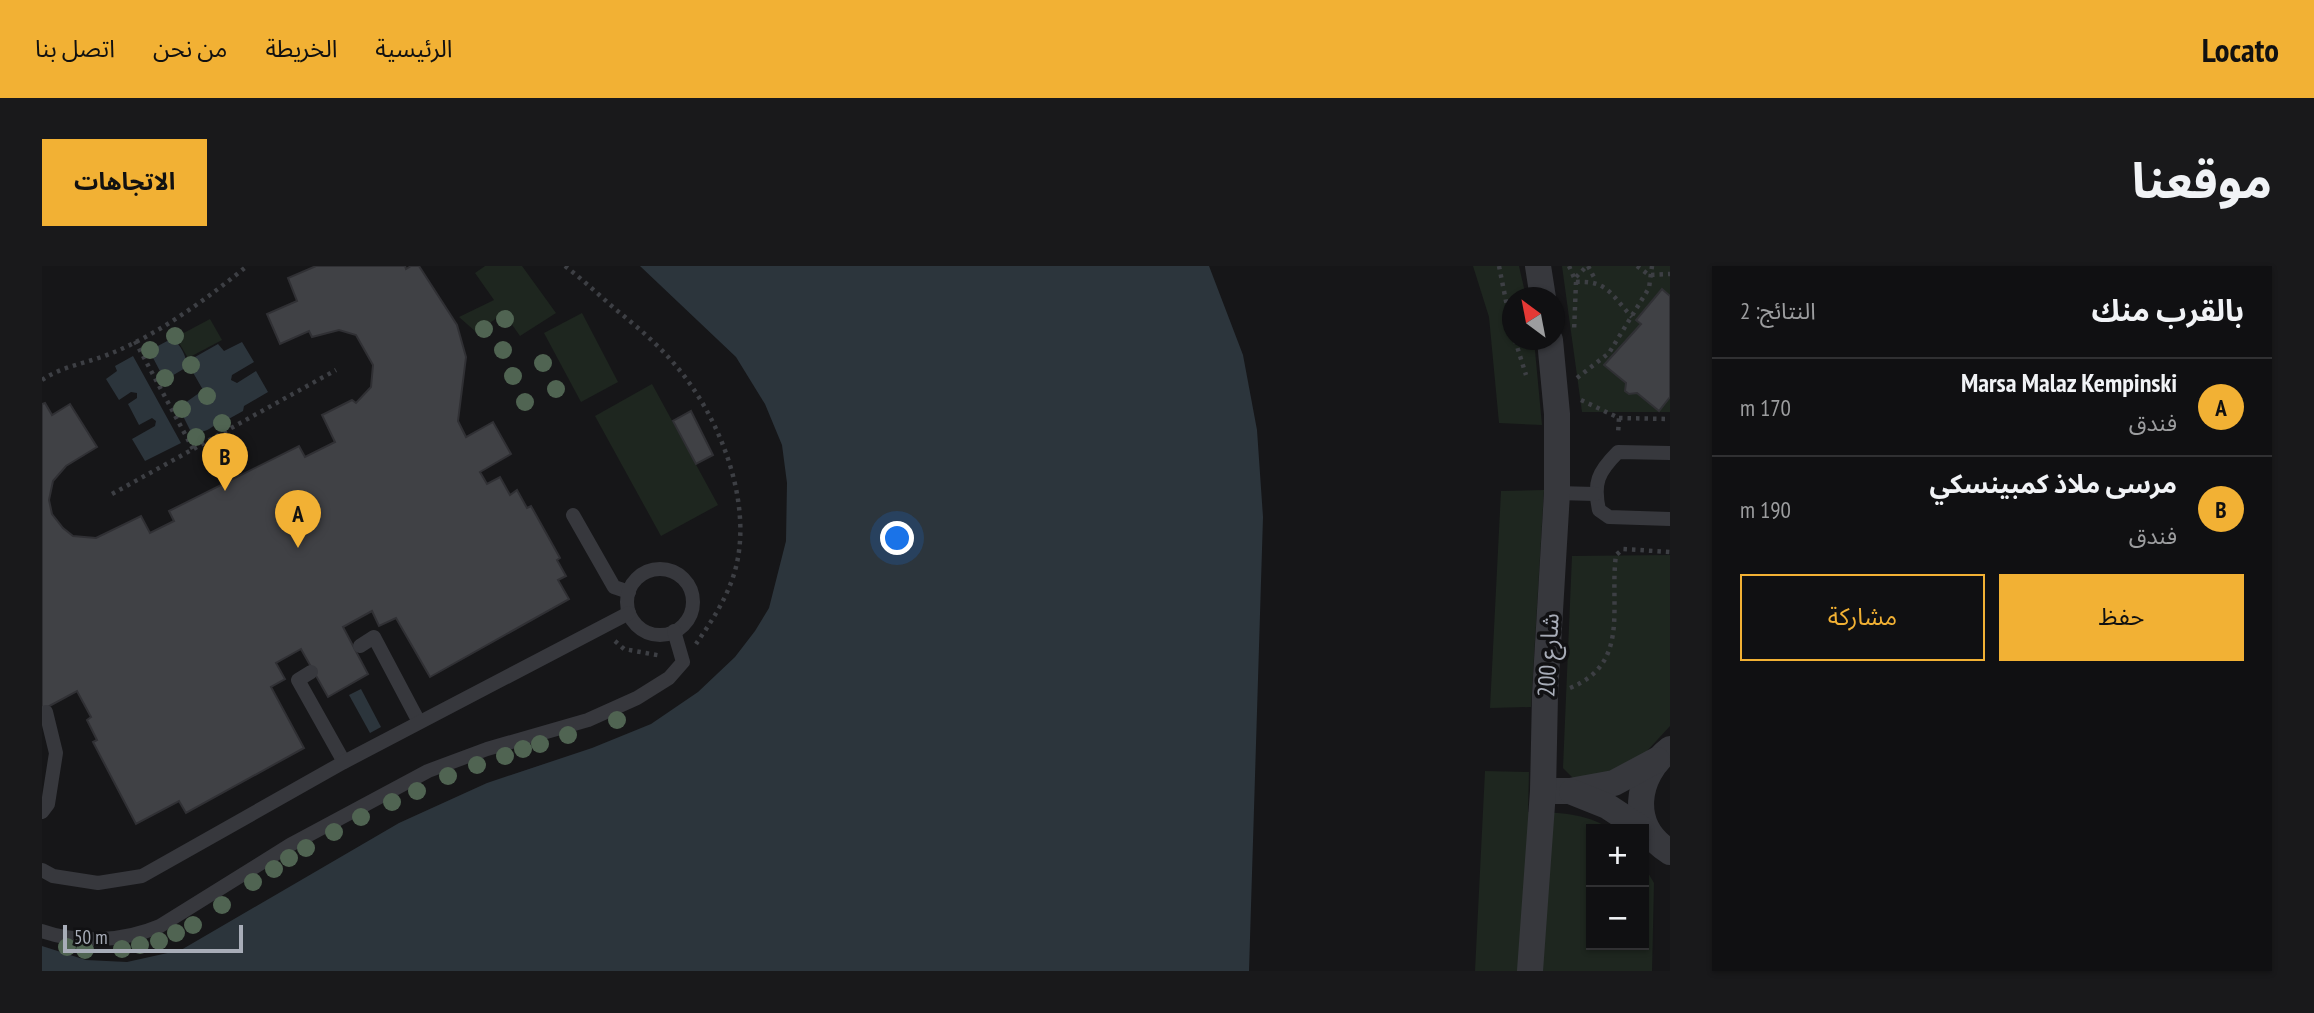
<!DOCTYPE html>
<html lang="ar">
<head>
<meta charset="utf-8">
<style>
	body { margin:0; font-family:"PT Sans Narrow","Noto Sans Arabic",sans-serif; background:#19191b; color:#f1f3f6; direction:rtl }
	.controls { position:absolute; right:21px; bottom:21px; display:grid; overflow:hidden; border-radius:0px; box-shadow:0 2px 5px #0004 }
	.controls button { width:63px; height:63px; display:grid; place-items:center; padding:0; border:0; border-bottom:2px solid #303032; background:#101012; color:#f1f3f6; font:35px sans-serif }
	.compass { position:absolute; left:1460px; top:21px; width:63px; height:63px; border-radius:50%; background:#101012; box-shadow:0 2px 5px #0004; rotate:328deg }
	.scale { position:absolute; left:21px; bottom:18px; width:180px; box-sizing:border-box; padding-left:7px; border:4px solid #a8adb8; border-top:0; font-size:19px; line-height:24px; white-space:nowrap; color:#a8adb8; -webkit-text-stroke:5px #111113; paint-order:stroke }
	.you { position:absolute; left:856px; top:273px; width:24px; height:24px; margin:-18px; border:5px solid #fff; border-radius:50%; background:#1a73e8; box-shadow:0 0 0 10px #1a73e833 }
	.badge { display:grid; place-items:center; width:46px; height:46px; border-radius:50%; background:#f2b134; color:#111; font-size:23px; font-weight:700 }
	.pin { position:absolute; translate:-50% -58px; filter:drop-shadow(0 2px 4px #0008) }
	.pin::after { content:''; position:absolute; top:37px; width:24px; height:21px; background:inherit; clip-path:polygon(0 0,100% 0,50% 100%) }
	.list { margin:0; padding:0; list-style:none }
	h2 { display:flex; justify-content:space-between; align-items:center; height:91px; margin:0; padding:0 28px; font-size:30px }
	h2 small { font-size:23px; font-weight:400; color:#9c9d9f }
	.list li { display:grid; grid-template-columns:46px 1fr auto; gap:21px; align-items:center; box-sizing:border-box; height:98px; padding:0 28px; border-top:2px solid #303032 }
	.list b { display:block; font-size:26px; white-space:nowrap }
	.list p { margin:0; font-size:23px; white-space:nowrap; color:#9c9d9f }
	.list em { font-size:23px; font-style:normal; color:#9c9d9f }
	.actions { display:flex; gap:14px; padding:21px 28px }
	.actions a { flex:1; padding:16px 0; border:2px solid #f2b134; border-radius:0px; text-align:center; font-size:24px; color:#f2b134 }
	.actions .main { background:#f2b134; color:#111 }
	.map { position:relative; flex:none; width:1628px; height:705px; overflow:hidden; direction:ltr; border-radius:0px }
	header { display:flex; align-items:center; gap:42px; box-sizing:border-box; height:98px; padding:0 35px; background:#f2b134; color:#111 }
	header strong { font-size:33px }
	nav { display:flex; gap:38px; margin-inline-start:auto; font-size:24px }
	.intro { display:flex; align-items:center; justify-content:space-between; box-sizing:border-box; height:168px; padding:0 42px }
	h1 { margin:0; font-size:49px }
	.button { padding:18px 32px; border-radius:0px; background:#f2b134; color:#111; font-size:24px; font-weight:700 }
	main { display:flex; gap:42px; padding:0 42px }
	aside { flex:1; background:#101012; border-radius:0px; box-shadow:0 2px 5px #0004 }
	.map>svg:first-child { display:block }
	.green { fill:#1e261f }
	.water { fill:#2c353c }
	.building { fill:#404145; stroke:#303034; stroke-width:2 }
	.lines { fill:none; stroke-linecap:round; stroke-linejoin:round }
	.path { stroke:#3d3f44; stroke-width:4.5; stroke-dasharray:3.5 5; stroke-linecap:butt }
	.service { stroke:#37383d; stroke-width:14 }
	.minor { stroke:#37383d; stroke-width:26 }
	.tree { fill:#506452 }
	.labels { text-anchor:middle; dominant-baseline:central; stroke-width:7; stroke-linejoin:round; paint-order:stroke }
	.street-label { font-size:24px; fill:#a8adb8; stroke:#111113 }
</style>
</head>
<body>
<header>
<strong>Locato</strong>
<nav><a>الرئيسية</a><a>الخريطة</a><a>من نحن</a><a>اتصل بنا</a></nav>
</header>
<div class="intro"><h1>موقعنا</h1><a class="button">الاتجاهات</a></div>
<main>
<aside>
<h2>بالقرب منك<small>النتائج: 2</small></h2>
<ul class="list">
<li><span class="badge">A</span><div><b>Marsa Malaz Kempinski</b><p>فندق</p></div><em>170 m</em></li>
<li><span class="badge">B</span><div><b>مرسى ملاذ كمبينسكي</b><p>فندق</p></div><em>190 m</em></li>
</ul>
<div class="actions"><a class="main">حفظ</a><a>مشاركة</a></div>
</aside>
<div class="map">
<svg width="1628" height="705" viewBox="0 0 1628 705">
	<rect width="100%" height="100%" fill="#161618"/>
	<g class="green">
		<path d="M443,0h37l34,47 -36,23 -17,-24c-10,8 -8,10 -22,13l-5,7 -17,-15 35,-17 -19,-27z"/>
		<polygon points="1431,0 1477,0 1484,31 1470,32 1470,74 1492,74 1500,159 1457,157 1447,51"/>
		<polygon points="1520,0 1628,0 1628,146 1540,146"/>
		<polygon points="540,47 576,116 539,136 502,67"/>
		<polygon points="168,53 180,74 146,92 136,75 138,69"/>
		<polygon points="610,118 676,239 619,270 553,150"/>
		<polygon points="1502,224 1489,441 1448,442 1459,225"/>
		<polygon points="1628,289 1628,460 1604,486 1567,510 1533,514 1521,502 1530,290"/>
		<path d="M1443,505l44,1 -1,40c29,0 57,1 83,17h-20v116h53v-79l10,17 -2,88h-177z"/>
	</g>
	<g class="water">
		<polygon points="598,0 1167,0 1201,89 1215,164 1221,251 1207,705 0,705 0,680 44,694 85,696 139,684 357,557 445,517 550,482 609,458 656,426 693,391 713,365 727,342 744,275 745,217 740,179 723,138 694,91"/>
		<path d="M129,73c10,4 16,19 16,28l-17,10 -4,-3 -4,1 -11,-21 3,-6z"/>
		<path d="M200,76l12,20 -22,13 -1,5 6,3 19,-12 12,21 -24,14 -1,5 -18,10 -6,-2c-6,11 -16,13 -27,15l-10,-20 4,-2v-4l-4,-3 20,-14 3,8h4l2,-3 -2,-4 -6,-2 -12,-21 4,-3v-9l23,-13 6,7z"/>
		<polygon points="91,90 139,177 103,195 90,173 113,160 114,155 110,152 97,159 86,138 95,132 95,127 89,126 77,134 64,113 75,105 73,100"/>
		<polygon points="319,423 339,461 328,467 307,429"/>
	</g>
	<g class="building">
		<polygon points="274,0 363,0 364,3 369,0 377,0 415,59 424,91 416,155 424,171 451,156 469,188 438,206 445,218 458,211 468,229 475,224 485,242 489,240 518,292 515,294 524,310 516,314 527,333 388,411 354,352 337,360 330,345 301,361 326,408 286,431 259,383 234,397 243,413 229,421 262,482 144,547 137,535 94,558 51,476 55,474 45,454 49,451 35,425 0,444 0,138 3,137 10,149 28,138 55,181 24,200 11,215 7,234 10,248 21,262 31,270 54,272 99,250 108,267 132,255 127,245 257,180 263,191 293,176 280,149 310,134 314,137 329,121 331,99 314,69 297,64 270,71 267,65 238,78 225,48 255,35 246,12"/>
		<polygon points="1620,23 1628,30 1628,131 1617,145 1595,127 1587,128 1583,125 1584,117 1562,99 1599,58 1594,54"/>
		<polygon points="649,145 671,189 654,198 631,155"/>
	</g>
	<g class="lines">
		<g class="path">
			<path d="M523,0c17,13 33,28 49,42 22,18 44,36 62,58 45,52 79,141 58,208 -8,26 -23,48 -38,70"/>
			<polyline points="1457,0 1470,65"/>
			<polyline points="1527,0 1534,16 1532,66"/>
			<polyline points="1546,0 1554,15"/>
			<polyline points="1595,0 1607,9 1628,8"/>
			<polyline points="1534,11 1545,0"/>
			<path d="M1534,16c32,-2 36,14 56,35"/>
			<polyline points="1473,74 1484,109"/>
			<polyline points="93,75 151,183"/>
			<polyline points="1535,112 1567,87 1607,22 1610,0"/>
			<path d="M0,114c22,-15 47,-17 70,-27 47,-19 96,-55 135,-87"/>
			<polyline points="1539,134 1577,152 1576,168"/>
			<polyline points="1577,152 1628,153"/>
			<polyline points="70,228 294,104"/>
			<polyline points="573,375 582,383 620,390"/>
			<path d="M1528,422c61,-25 39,-81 46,-133l7,-6 47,3"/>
		</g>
		<g class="service">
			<path d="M1628,187l-52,-1c-20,20 -25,31 -19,58l10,7 61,2"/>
			<polyline points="1515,227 1553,228"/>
			<polyline points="531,249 572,321 587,326"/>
			<circle cx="618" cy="336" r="33"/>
			<polyline points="318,380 332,371 377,456"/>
			<polyline points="269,406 256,414 302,496"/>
			<polyline points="0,546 6,538 14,487 4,446"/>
			<polyline points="0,604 11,610 56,617 100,610 302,496 587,347"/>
			<path d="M0,665c37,13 83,10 118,-5l130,-81 138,-74 59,-22 101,-29 49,-22 32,-20 14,-16 -9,-31"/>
		</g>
		<g class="minor">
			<polyline points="1496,0 1501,32"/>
			<path d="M1628,483c-35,27 -42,78 0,103"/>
			<polyline points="1501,525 1528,525 1572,517 1615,494"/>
			<polyline points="1530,526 1565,540 1600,563"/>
			<polyline points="1488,705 1501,525 1503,429 1515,227 1515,148 1508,74"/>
		</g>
	</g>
	<g class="tree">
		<circle cx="463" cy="53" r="9"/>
		<circle cx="442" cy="63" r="9"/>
		<circle cx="133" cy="70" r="9"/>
		<circle cx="108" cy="84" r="9"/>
		<circle cx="461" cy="84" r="9"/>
		<circle cx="501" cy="97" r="9"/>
		<circle cx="149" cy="99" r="9"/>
		<circle cx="471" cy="110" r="9"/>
		<circle cx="123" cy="112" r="9"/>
		<circle cx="514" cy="123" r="9"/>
		<circle cx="165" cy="130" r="9"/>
		<circle cx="483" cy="136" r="9"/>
		<circle cx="140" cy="143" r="9"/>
		<circle cx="180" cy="157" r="9"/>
		<circle cx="154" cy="171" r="9"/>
		<circle cx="575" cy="454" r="9"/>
		<circle cx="526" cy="469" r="9"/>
		<circle cx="498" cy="478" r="9"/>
		<circle cx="481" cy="483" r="9"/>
		<circle cx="463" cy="490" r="9"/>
		<circle cx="435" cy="499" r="9"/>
		<circle cx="406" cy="510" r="9"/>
		<circle cx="375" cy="525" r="9"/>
		<circle cx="350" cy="536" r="9"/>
		<circle cx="319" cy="551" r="9"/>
		<circle cx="292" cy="566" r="9"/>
		<circle cx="264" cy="582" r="9"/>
		<circle cx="247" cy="592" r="9"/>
		<circle cx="232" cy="603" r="9"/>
		<circle cx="211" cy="616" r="9"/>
		<circle cx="180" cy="639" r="9"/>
		<circle cx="151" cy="659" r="9"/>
		<circle cx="134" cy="667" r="9"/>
		<circle cx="117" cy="675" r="9"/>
		<circle cx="98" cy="679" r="9"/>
		<circle cx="25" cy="681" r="9"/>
		<circle cx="80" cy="683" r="9"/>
		<circle cx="43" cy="684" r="9"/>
	</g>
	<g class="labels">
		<g class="street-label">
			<text transform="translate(1506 389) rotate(-87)">شارع 200</text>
		</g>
	</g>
</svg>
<div class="controls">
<button>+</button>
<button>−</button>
</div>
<svg class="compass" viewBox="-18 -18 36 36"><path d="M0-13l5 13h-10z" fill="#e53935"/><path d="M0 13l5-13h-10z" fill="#9c9d9f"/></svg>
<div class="scale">50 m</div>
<div class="you"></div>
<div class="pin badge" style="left:256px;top:282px">A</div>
<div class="pin badge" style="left:183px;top:225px">B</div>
</div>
</main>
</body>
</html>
